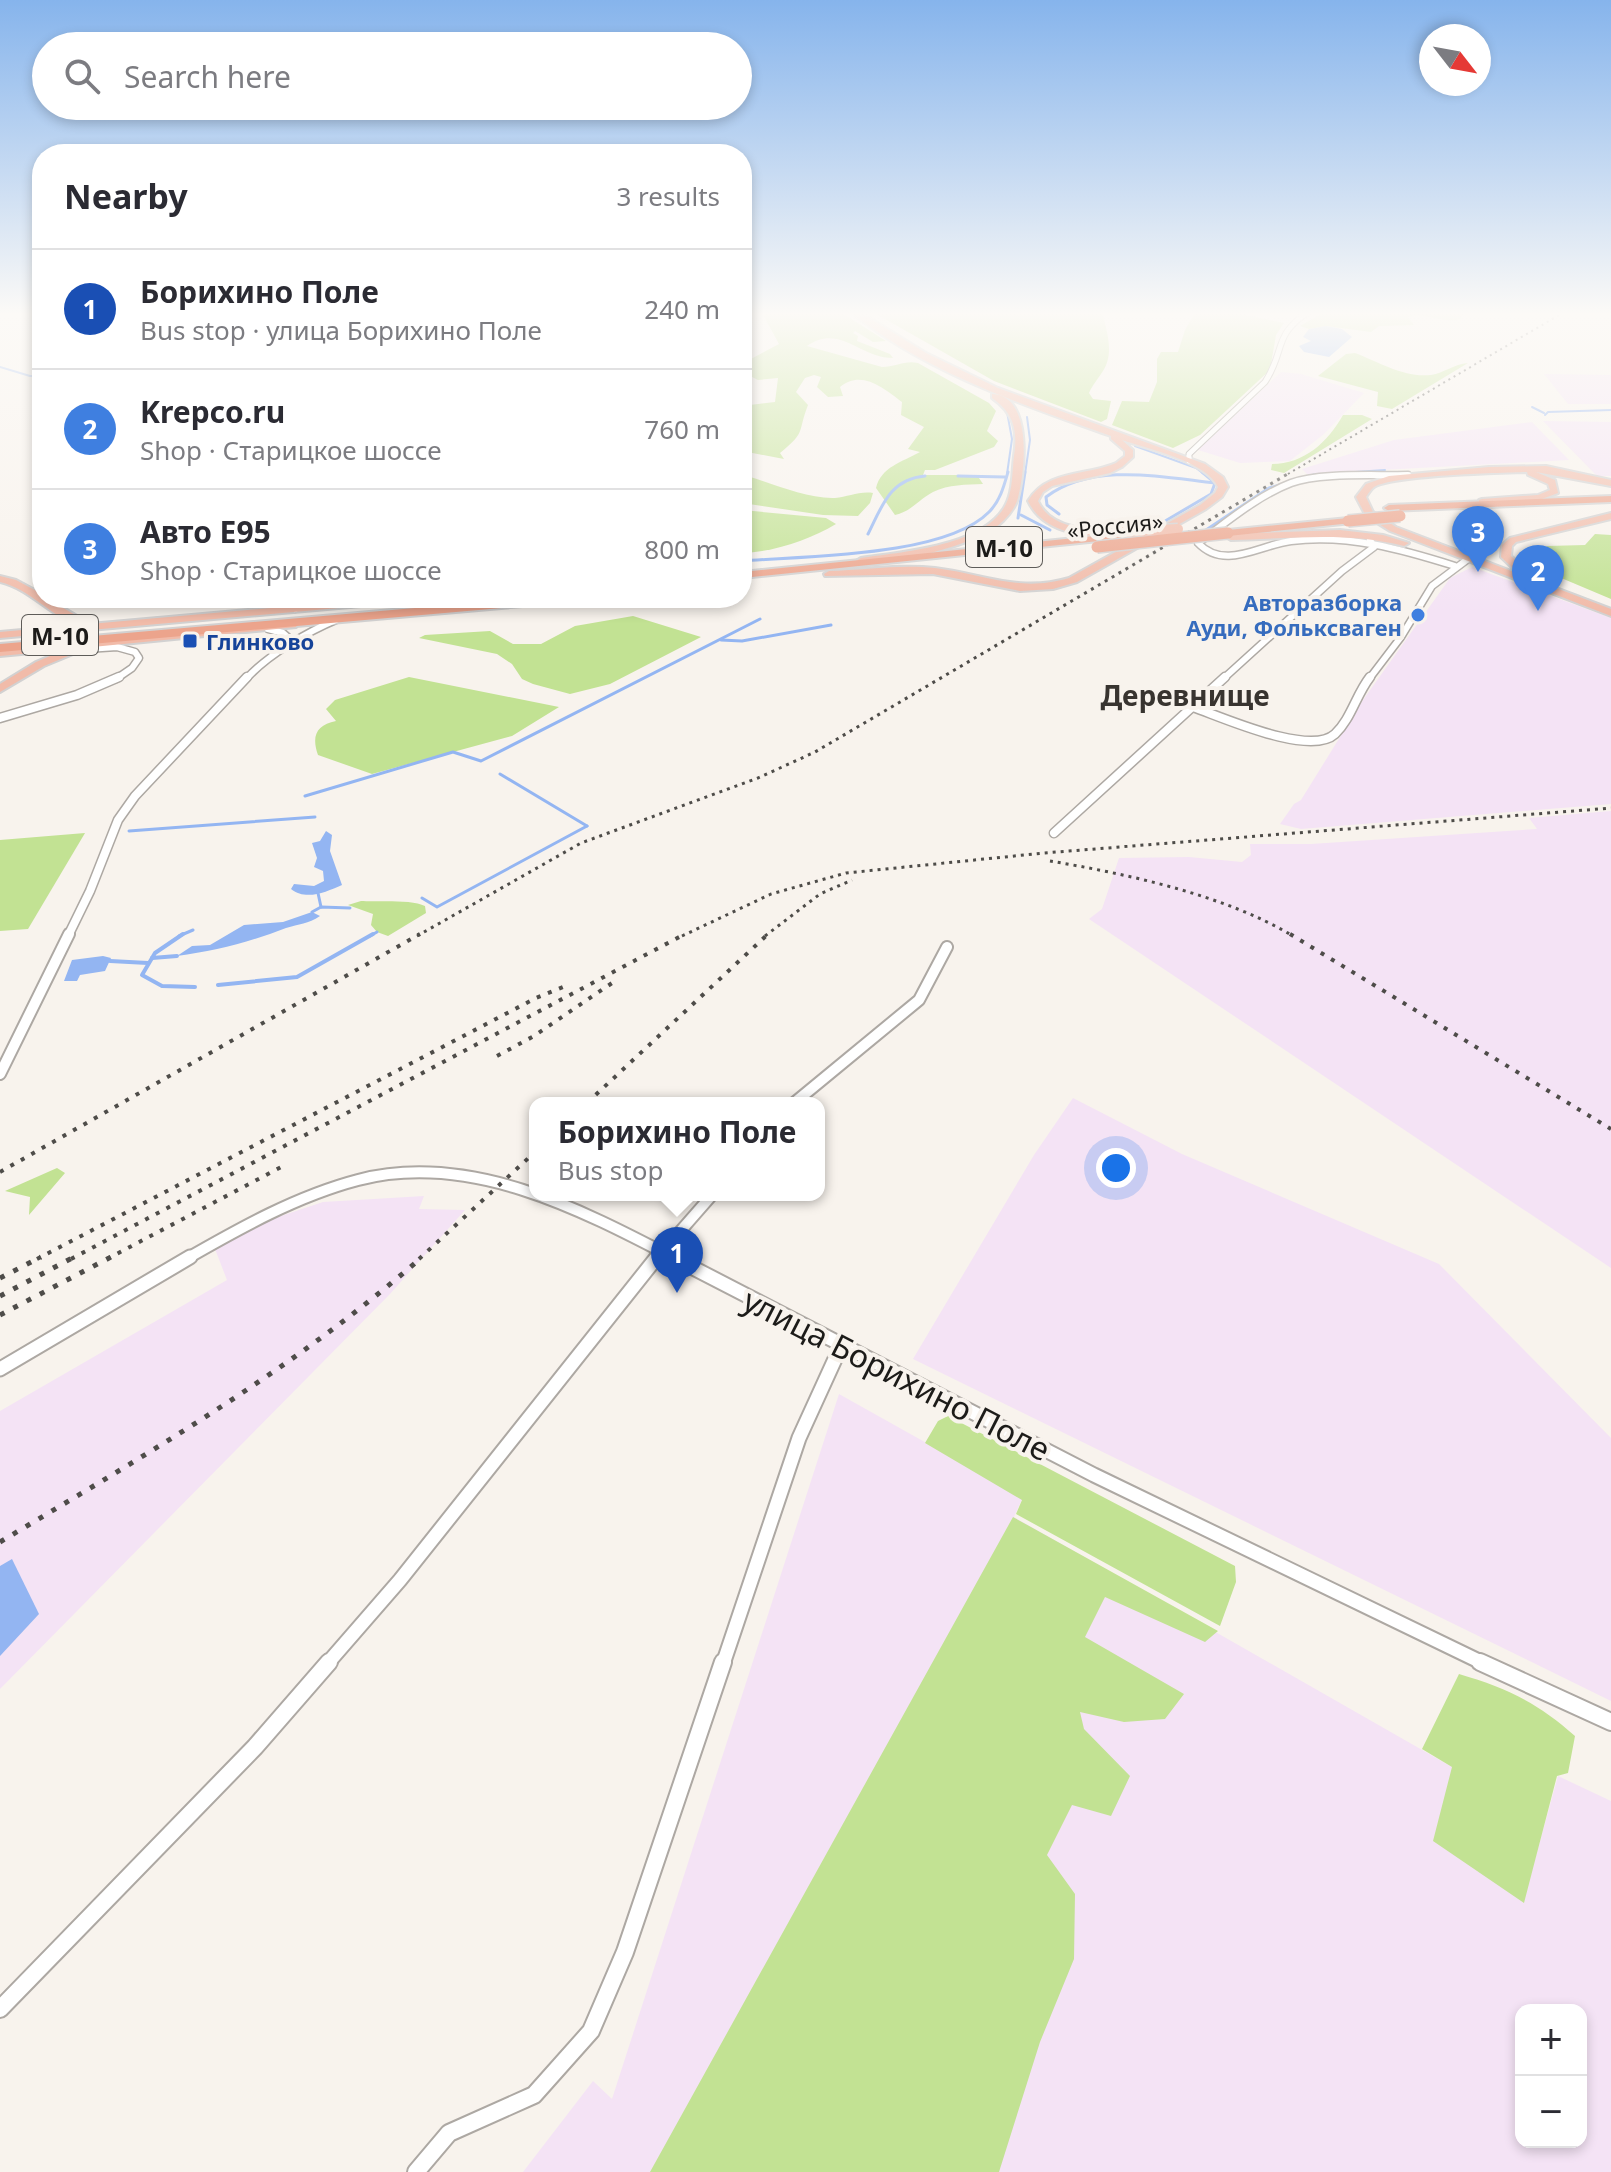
<!DOCTYPE html>
<html lang="en">
<head>
<meta charset="utf-8">
<style>
	body { margin:0; font-family:"Noto Sans",sans-serif; background:#f2f2f3; color:#2b2b33 }
	.controls { position:absolute; right:24px; bottom:24px; display:grid; overflow:hidden; border-radius:16px; box-shadow:0 4px 12px #0003 }
	.controls button { width:72px; height:72px; display:grid; place-items:center; padding:0; border:0; border-bottom:2px solid #e1e1e2; background:#fff; color:#2b2b33; font:40px sans-serif }
	.compass { position:absolute; left:1419px; top:24px; width:72px; height:72px; border-radius:50%; background:#fff; box-shadow:0 4px 12px #0003; rotate:121deg }
	.you { position:absolute; left:1116px; top:1168px; width:28px; height:28px; margin:-20px; border:6px solid #fff; border-radius:50%; background:#1a73e8; box-shadow:0 0 0 12px #1a73e833 }
	.badge { display:grid; place-items:center; width:52px; height:52px; border-radius:50%; background:#9c5c25; color:#fff; font-size:26px; font-weight:700 }
	.pin { position:absolute; translate:-50% -66px; filter:drop-shadow(0 2px 4px #0008) }
	.pin::after { content:''; position:absolute; top:42px; width:28px; height:24px; background:inherit; clip-path:polygon(0 0,100% 0,50% 100%) }
	.popup { position:absolute; left:529px; top:1097px; width:296px; height:104px; box-sizing:border-box; display:grid; place-content:center; border-radius:16px; background:#fff; filter:drop-shadow(0 2px 6px #0005); font-size:26px; white-space:nowrap; color:#7c7c81 }
	.popup b { font-size:30px; color:#2b2b33 }
	.popup::after { content:''; position:absolute; left:50%; top:100%; margin-left:-16px; border:16px solid transparent; border-top-color:#fff }
	.list { margin:0; padding:0; list-style:none }
	h2 { display:flex; justify-content:space-between; align-items:center; height:104px; margin:0; padding:0 32px; font-size:34px }
	h2 small { font-size:26px; font-weight:400; color:#7c7c81 }
	.list li { display:grid; grid-template-columns:52px 1fr auto; gap:24px; align-items:center; box-sizing:border-box; height:120px; padding:0 32px; border-top:2px solid #e1e1e2 }
	.list b { display:block; font-size:30px; white-space:nowrap }
	.list p { margin:0; font-size:26px; white-space:nowrap; color:#7c7c81 }
	.list em { font-size:26px; font-style:normal; color:#7c7c81 }
	.icon { flex:none; width:44px; height:44px; fill:none; stroke:currentColor; stroke-width:2; stroke-linecap:round; stroke-linejoin:round }
	.map { position:relative; flex:none; width:1611px; height:2172px; overflow:hidden }
	.search { position:absolute; background:#fff; box-shadow:0 4px 12px #0003; left:32px; top:32px; width:720px; height:88px; display:flex; align-items:center; gap:20px; box-sizing:border-box; padding:0 28px; border-radius:44px; color:#7c7c81; font-size:30px }
	.panel { position:absolute; background:#fff; box-shadow:0 4px 12px #0003; left:32px; top:144px; width:720px; height:464px; border-radius:32px }
	.map>svg:first-child { display:block }
	.industrial { fill:#f4e3f5; fill-rule:evenodd }
	.green { fill:#c2e293 }
	.water { fill:#93b5f2 }
	.lines { fill:none; stroke-linecap:round; stroke-linejoin:round }
	.stream-far2 { stroke:#93b5f2; stroke-width:2 }
	.stream-far1 { stroke:#93b5f2; stroke-width:3 }
	.stream { stroke:#93b5f2; stroke-width:4 }
	.minor-far5-casing { stroke:#ada8a3; stroke-width:7 }
	.minor-far4-casing { stroke:#ada8a3; stroke-width:9 }
	.minor-far3-casing { stroke:#ada8a3; stroke-width:11 }
	.minor-far2-casing { stroke:#ada8a3; stroke-width:14 }
	.minor-far1-casing { stroke:#ada8a3; stroke-width:17 }
	.minor-casing { stroke:#ada8a3; stroke-width:20 }
	.primary-casing { stroke:#d2d1d1; stroke-width:4 }
	.trunk-casing { stroke:#d2d1d1; stroke-width:4 }
	.minor-far5 { stroke:#fff; stroke-width:5 }
	.minor-far4 { stroke:#fff; stroke-width:6 }
	.minor-far3 { stroke:#fff; stroke-width:8 }
	.minor-far2 { stroke:#fff; stroke-width:10 }
	.minor-far1 { stroke:#fff; stroke-width:13 }
	.minor { stroke:#fff; stroke-width:16 }
	.primary { fill:#f1bba9; fill-rule:evenodd }
	.trunk { fill:#eca48c; fill-rule:evenodd }
	.rail-far3 { stroke:#4e4c49; stroke-width:2; stroke-dasharray:2 4; stroke-linecap:butt }
	.rail-far2 { stroke:#4e4c49; stroke-width:3; stroke-dasharray:3 5; stroke-linecap:butt }
	.rail-far1 { stroke:#4e4c49; stroke-width:4; stroke-dasharray:4 8; stroke-linecap:butt }
	.rail { stroke:#4e4c49; stroke-width:5; stroke-dasharray:5 10; stroke-linecap:butt }
	.primary-bridge-casing { stroke:#d2d1d1; stroke-width:13; stroke-linecap:butt }
	.trunk-bridge-casing { stroke:#d2d1d1; stroke-width:14; stroke-linecap:butt }
	.primary-bridge { stroke:#f1bba9; stroke-width:10 }
	.trunk-bridge { stroke:#eca48c; stroke-width:11 }
	.shop-dot { fill:#3f7fe0; stroke:#f8f3ed; stroke-width:3 }
	.transit-dot { fill:#1a4fb4; stroke:#f8f3ed; stroke-width:3 }
	.labels { text-anchor:middle; dominant-baseline:central; stroke-width:8; stroke-linejoin:round; paint-order:stroke }
	.far-street-label { font-size:22px; fill:#1c1b19; stroke:#f8f3ed }
	.far-shop-label { font-size:22px; font-weight:bold; fill:#366cbe; stroke:#f8f3ed; text-anchor:end }
	.far-transit-label { font-size:22px; font-weight:bold; fill:#164399; stroke:#f8f3ed; text-anchor:start }
	.shield { fill:#f8f3ed; stroke:#5e5c59; stroke-width:2 }
	.shield-label { font-size:24px; font-weight:bold; fill:#1c1b19 }
	.far-district-label { font-size:28px; font-weight:bold; fill:#383430; stroke:#f8f3ed }
	.near-street-label { font-size:32px; fill:#1c1b19; stroke:#f8f3ed }
</style>
</head>
<body>
<div class="map">
<svg width="1611" height="2172" viewBox="0 0 1611 2172">
	<rect width="100%" height="100%" fill="#f8f3ed"/>
	<g class="industrial">
		<polygon points="1281,372 1301,374 1364,393 1324,434 1290,461 1240,463 1198,450"/>
		<polygon points="1544,374 1611,375 1611,404 1568,404"/>
		<polygon points="1543,421 1611,422 1611,476 1597,476"/>
		<polygon points="1532,422 1569,460 1307,474 1302,469 1394,440"/>
		<polygon points="1472,567 1611,618 1611,804 1301,829 1280,824 1294,804 1301,800 1363,700 1450,578"/>
		<polygon points="1611,811 1611,1268 1089,919 1102,909 1119,858 1189,857 1242,862 1251,855 1250,844 1311,844 1537,829 1529,818"/>
		<polygon points="1073,1098 1182,1154 1439,1264 1611,1438 1611,1701 913,1359 1034,1155"/>
		<polygon points="424,1196 419,1209 465,1210 390,1294 0,1689 0,1411 227,1280 215,1249 269,1220 323,1202"/>
		<path d="M839,1394l184,103 -9,20 438,250 71,136 35,-127 53,25v371h-1088l70,-91 19,18zM1521,2010h60v132h-60z"/>
	</g>
	<g class="green">
		<path d="M761,311h78l47,30 -13,1 -18,-11 -2,2 5,3 -1,5 33,13 3,4c-33,0 -54,-35 -86,-12l75,21c13,0 23,-7 36,-4l71,40 7,8 -9,20 11,10 -4,6 -59,23h-10l-2,5h54l6,9c-17,1 -34,0 -50,8 -15,8 -21,19 -38,23l-19,-27c5,-21 26,-26 44,-36l-12,-3 16,-22 -23,-12 1,-13c-18,-14 -41,-33 -62,-15l3,9 -15,1 -11,-10 4,-10 -7,-2 -9,3 -9,14 12,13c-11,28 -1,26 -28,48l4,6 -42,-8v-45l33,-4 3,-24 -20,2 -6,-3 -5,-16 32,-17z"/>
		<path d="M871,311h231c4,18 13,42 1,60 -5,8 -10,13 -14,22l4,6 18,2 -4,18 -6,3 -107,-41z"/>
		<polygon points="1196,311 1239,311 1241,314 1284,323 1276,335 1270,370 1200,435 1173,448 1112,425 1122,401 1149,402 1157,382 1157,359 1161,352 1178,352 1185,330"/>
		<path d="M1326,311h139l-5,8c-18,5 -35,-8 -52,-2l6,8 -35,1 -8,6 -45,-6 -17,3 -9,-3z"/>
		<path d="M1355,353c24,9 49,25 76,22 13,-2 23,-11 37,-12l-76,46 -15,-3 1,-14 -60,-16 28,-22z"/>
		<path d="M1343,415h19l10,4 -88,54 -13,-3 1,-6c32,0 56,-22 71,-49z"/>
		<path d="M742,472l5,4c27,8 60,23 88,22 13,-1 24,-7 38,-5l-3,10 -12,13 -35,-1 -81,-12z"/>
		<path d="M742,510l84,8 10,6c-27,16 -62,28 -94,29z"/>
		<polygon points="1595,534 1611,535 1611,599 1547,572 1541,566 1538,558 1547,546 1585,545"/>
		<polygon points="633,616 701,637 610,684 570,694 533,684 522,679 512,664 497,654 419,638 425,635 490,631 513,644 541,644 575,626"/>
		<path d="M409,677l150,30 -47,29 -140,38 -54,-19c-7,-20 -1,-30 18,-34l-10,-12 9,-9z"/>
		<polygon points="85,833 28,929 0,931 0,840"/>
		<path d="M361,901c17,1 51,-2 64,5l1,7 -38,23 -11,-4 -6,-7 2,-11 -25,-9z"/>
		<polygon points="57,1168 65,1173 29,1215 30,1197 5,1191"/>
		<polygon points="948,1416 1235,1566 1236,1582 1220,1626 1016,1514 1022,1500 925,1443 938,1421"/>
		<polygon points="1013,1517 1218,1631 1205,1642 1105,1597 1085,1637 1184,1694 1165,1719 1124,1722 1080,1712 1084,1729 1130,1776 1111,1816 1072,1805 1047,1855 1075,1894 1074,1959 1040,2042 999,2172 650,2172"/>
		<path d="M1459,1674c48,14 79,29 116,62l-7,37 -11,3 -33,127 -91,-62 19,-74 -30,-18z"/>
	</g>
	<g class="water">
		<polygon points="1326,326 1342,329 1352,337 1329,357 1304,352 1299,346 1311,341 1303,337 1309,329"/>
		<path d="M326,831l6,4 -2,16 12,34c-16,7 -36,16 -51,4l3,-5 20,2 10,-5 -1,-10 -9,-4 3,-9 -5,-15 8,-2z"/>
		<path d="M312,912l8,4c-12,8 -21,8 -34,12 -36,14 -71,23 -109,28l15,-10 18,-1 34,-20 39,-3z"/>
		<polygon points="103,956 111,958 105,971 80,975 77,981 64,981 72,960"/>
		<polygon points="12,1559 39,1614 0,1656 0,1566"/>
	</g>
	<g class="lines">
		<g class="stream-far2">
			<polyline points="0,367 30,376 42,376"/>
			<polyline points="1532,407 1544,413"/>
			<polyline points="1007,412 1012,439 1007,474"/>
			<polyline points="1545,415 1548,412 1611,410"/>
			<polyline points="1135,446 1196,468 1204,474"/>
			<polyline points="1355,472 1385,470"/>
			<polyline points="1025,474 1030,440 1027,417"/>
		</g>
		<g class="stream-far1">
			<polyline points="1202,472 1214,482"/>
			<polyline points="958,476 1005,477"/>
			<path d="M1059,514l-12,-9 -1,-8c47,-35 115,-20 169,-14"/>
			<polyline points="1021,515 1050,530"/>
			<polyline points="1018,518 1025,472"/>
			<polyline points="1155,527 1211,494 1215,483"/>
			<polyline points="1203,532 1269,488 1314,475"/>
			<path d="M868,534c14,-28 22,-55 57,-58"/>
			<path d="M742,561c62,-5 203,-4 247,-49 11,-11 15,-26 19,-40"/>
			<polyline points="721,640 742,641 831,625"/>
			<polyline points="500,774 587,826"/>
			<polyline points="305,796 453,752 481,761 760,619"/>
			<polyline points="129,831 315,817"/>
			<polyline points="318,893 321,907"/>
			<polyline points="422,898 437,907 587,826"/>
			<polyline points="312,912 321,907 350,908"/>
			<polyline points="179,936 193,930"/>
			<polyline points="370,936 377,932"/>
		</g>
		<g class="stream">
			<polyline points="183,934 155,953 142,975 162,986 195,987"/>
			<polyline points="152,958 177,956"/>
			<polyline points="110,961 148,963"/>
			<polyline points="218,985 297,977 373,934"/>
		</g>
		<g class="minor-far5-casing">
			<path id="minor-far5" d="M1189,461v-7l76,-72c21,-32 7,-47 45,-71"/>
		</g>
		<g class="minor-far4-casing">
			<g id="minor-far4">
				<path d="M1408,475c-31,1 -89,-3 -117,8 -34,13 -64,39 -93,60 27,28 61,2 93,-2 57,-7 110,8 164,25"/>
				<polyline points="335,598 351,604"/>
				<polyline points="295,609 318,598"/>
				<polyline points="268,629 283,633 291,640 288,648"/>
				<polyline points="72,650 117,647 135,652 139,658 132,668 116,679"/>
				<path d="M246,679c23,-25 61,-47 92,-60"/>
				<polyline points="1223,679 1342,571 1374,547 1370,540"/>
				<polyline points="1369,679 1401,637 1432,586 1468,559"/>
			</g>
		</g>
		<g class="minor-far3-casing">
			<g id="minor-far3">
				<path d="M1193,707c29,10 117,50 142,27 16,-15 21,-39 35,-57"/>
				<polyline points="0,718 77,695 119,677"/>
				<polyline points="1054,833 1225,677"/>
				<polyline points="68,936 90,891 118,820 135,796 247,677"/>
			</g>
		</g>
		<g class="minor-far2-casing">
			<g id="minor-far2">
				<polyline points="0,1074 69,934"/>
				<polyline points="794,1103 919,1000 947,947"/>
				<path d="M186,1259c54,-31 111,-63 172,-79 111,-29 222,29 318,79"/>
				<polyline points="656,1259 712,1195"/>
			</g>
		</g>
		<g class="minor-far1-casing">
			<g id="minor-far1">
				<polyline points="672,1257 1094,1475 1485,1664"/>
				<polyline points="0,1369 190,1257"/>
				<polyline points="327,1664 400,1580 657,1257"/>
				<polyline points="723,1664 799,1438 841,1346"/>
			</g>
		</g>
		<g class="minor-casing">
			<g id="minor">
				<polyline points="1480,1662 1611,1722"/>
				<polyline points="0,2009 255,1747 329,1662"/>
				<polyline points="416,2172 449,2133 534,2095 591,2031 625,1952 723,1662"/>
			</g>
		</g>
		<g class="primary-casing">
			<g id="primary">
				<path d="M850,311h8l68,42 72,35 207,76 18,13 5,10 -6,10 -16,12 -129,73 -24,7 -33,2 -87,-17 -108,2 -1,-2 5,-3c34,-1 72,-7 106,-3 49,6 84,25 134,10l131,-73 15,-12 3,-6c-12,-26 -70,-38 -96,-47l11,10v7l-11,10 -12,6 -58,13 -9,6 -5,9c14,30 54,29 83,28l3,1v4c-33,5 -80,1 -96,-33 18,-31 58,-25 88,-38l9,-7v-5l-14,-12v-3c-87,-31 -190,-65 -261,-125z"/>
				<path d="M992,394c42,1 33,81 25,107 -3,8 -8,14 -14,20 -23,24 -113,45 -146,42l-1,-2 5,-3c40,-6 125,-12 145,-54 7,-14 6,-32 8,-48 4,-25 0,-43 -22,-58z"/>
				<path d="M1546,466l65,14v6l-75,-14 19,8 3,13 -19,7 -60,4v-4l3,-1 56,-4 12,-5 -2,-6 -20,-9 -1,-3c-28,1 -133,3 -153,15 -3,2 -6,7 -8,10l7,15 23,15 123,47 -18,-17 1,-12 8,-7 101,-25v6l-95,23 -4,4 -1,10 20,18 -1,4 81,31v7l-221,-85 -24,-15 -10,-19 10,-13 23,-8 100,-9z"/>
				<path d="M1340,530l43,5 26,8 -5,3c-58,-15 -114,-7 -173,-6l-5,-3 5,-3z"/>
				<path d="M0,576l16,4 26,14v4c8,1 40,21 48,26l271,-24 114,-2 -5,3 -109,5 -361,32v-6l77,-7c-28,-10 -47,-36 -77,-43z"/>
				<polygon points="292,622 297,625 296,627 72,649 75,652 73,654 44,666 0,692 0,684 36,662 64,650 0,656 0,650"/>
			</g>
		</g>
		<g class="trunk-casing">
			<g id="trunk">
				<polygon points="1611,496 1611,502 1389,511 1384,508 1389,505"/>
				<polygon points="1348,518 1352,519 1352,523 1228,536 1223,533 1228,530"/>
				<polygon points="1124,533 1129,536 1128,538 742,578 742,572"/>
				<polygon points="529,598 575,598 569,602 0,652 0,644"/>
			</g>
		</g>
		<use href="#minor-far5" class="minor-far5"/>
		<use href="#minor-far4" class="minor-far4"/>
		<use href="#minor-far3" class="minor-far3"/>
		<use href="#minor-far2" class="minor-far2"/>
		<use href="#minor-far1" class="minor-far1"/>
		<use href="#minor" class="minor"/>
		<use href="#primary" class="primary"/>
		<use href="#trunk" class="trunk"/>
		<polyline class="rail-far3" points="1288,474 1566,311"/>
		<g class="rail-far2">
			<path d="M1050,861c77,13 175,34 243,75"/>
			<polyline points="417,936 581,843 758,778 815,752 1291,472"/>
			<polyline points="682,936 771,894 846,873 1044,853 1611,808"/>
			<polyline points="765,936 820,894 852,880"/>
		</g>
		<g class="rail-far1">
			<polyline points="1290,934 1611,1129"/>
			<polyline points="497,1056 534,1036 615,981"/>
			<polyline points="587,1103 768,934"/>
			<polyline points="0,1172 420,934"/>
			<polyline points="37,1259 536,998 568,985"/>
			<polyline points="71,1259 685,934"/>
			<polyline points="107,1259 285,1165"/>
			<polyline points="419,1259 535,1152"/>
		</g>
		<g class="rail">
			<polyline points="0,1278 41,1257"/>
			<polyline points="0,1296 74,1257"/>
			<polyline points="0,1315 111,1257"/>
			<path d="M0,1542c147,-88 293,-172 422,-285"/>
		</g>
		<g class="primary-bridge-casing">
			<polyline id="primary-bridge" points="1121,532 1178,529"/>
		</g>
		<g class="trunk-bridge-casing">
			<g id="trunk-bridge">
				<polyline points="1348,521 1400,516"/>
				<polyline points="1097,547 1228,533"/>
			</g>
		</g>
		<use href="#primary-bridge" class="primary-bridge"/>
		<use href="#trunk-bridge" class="trunk-bridge"/>
	</g>
	<linearGradient id="sky" x2="0" y2="1"><stop stop-color="#86b4ec"/><stop offset="0.51" stop-color="#fcfaf7"/><stop offset="1" stop-color="#fcfaf7" stop-opacity="0"/></linearGradient>
	<rect width="1611" height="615" fill="url(#sky)"/>
	<circle class="shop-dot" cx="1418" cy="615" r="8"/>
	<rect class="transit-dot" x="182" y="633" width="16" height="16" rx="4"/>
	<g class="labels">
		<g class="far-street-label">
			<text transform="translate(1115 525) rotate(-6)">«Россия»</text>
		</g>
		<g class="far-shop-label">
			<text x="1402" y="602">Авторазборка<tspan x="1402" dy="25">Ауди, Фольксваген</tspan></text>
		</g>
		<g class="far-transit-label">
			<text x="206" y="641">Глинково</text>
		</g>
		<g class="shield">
			<rect x="966" y="527" width="76" height="40" rx="6"/>
			<rect x="22" y="615" width="76" height="40" rx="6"/>
		</g>
		<g class="shield-label">
			<text x="1004" y="547">М-10</text>
			<text x="60" y="635">М-10</text>
		</g>
		<g class="far-district-label">
			<text x="1185" y="695">Деревнище</text>
		</g>
		<g class="near-street-label">
			<text transform="translate(897 1374) rotate(27)">улица Борихино Поле</text>
		</g>
	</g>
</svg>
<div class="controls">
<button>+</button>
<button>−</button>
</div>
<svg class="compass" viewBox="-18 -18 36 36"><path d="M0-13l5 13h-10z" fill="#e53935"/><path d="M0 13l5-13h-10z" fill="#7c7c81"/></svg>
<div class="you"></div>
<div class="pin badge" style="left:677px;top:1293px;background:#1a4fb4">1</div>
<div class="popup"><b>Борихино Поле</b>Bus stop</div>
<div class="pin badge" style="left:1538px;top:611px;background:#3f7fe0">2</div>
<div class="pin badge" style="left:1478px;top:572px;background:#3f7fe0">3</div>
<div class="search"><svg class="icon" aria-label="search" viewBox="0 0 24 24"><circle cx="10" cy="10" r="6"/><path d="M15 15l6 6"/></svg>Search here</div>
<section class="panel">
<h2>Nearby<small>3 results</small></h2>
<ul class="list">
<li><span class="badge" style="background:#1a4fb4">1</span><div><b>Борихино Поле</b><p>Bus stop · улица Борихино Поле</p></div><em>240 m</em></li>
<li><span class="badge" style="background:#3f7fe0">2</span><div><b>Krepco.ru</b><p>Shop · Старицкое шоссе</p></div><em>760 m</em></li>
<li><span class="badge" style="background:#3f7fe0">3</span><div><b>Авто E95</b><p>Shop · Старицкое шоссе</p></div><em>800 m</em></li>
</ul>
</section>
</div>
</body>
</html>
